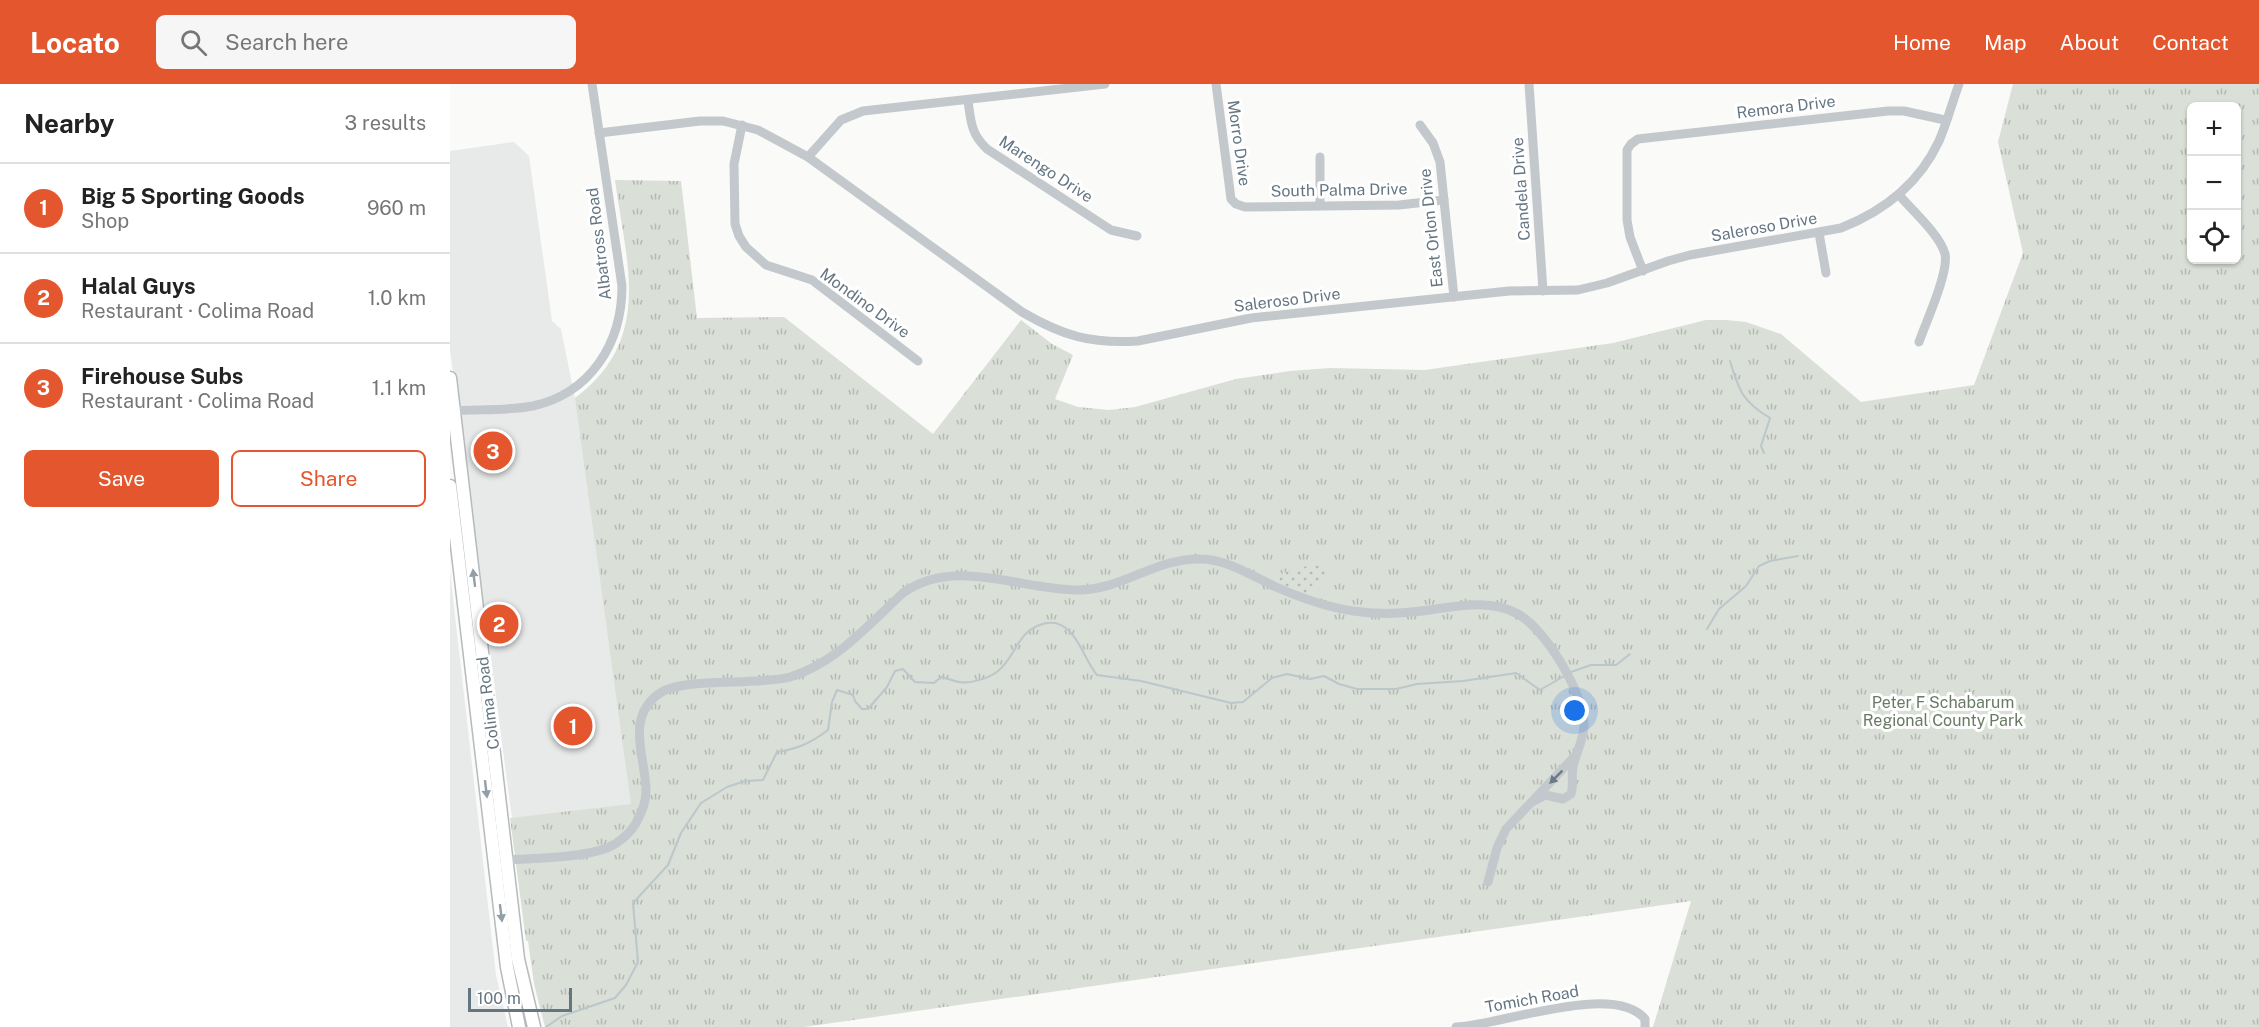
<!DOCTYPE html>
<html lang="en">
<head>
<meta charset="utf-8">
<style>
	body { margin:0; font-family:"Public Sans",sans-serif; background:#f6f6f6; color:#222 }
	.controls { position:absolute; right:18px; top:18px; display:grid; overflow:hidden; border-radius:9px; box-shadow:0 2px 4px #0004 }
	.controls button { width:54px; height:54px; display:grid; place-items:center; padding:0; border:0; border-bottom:2px solid #e0e0e0; background:#fff; color:#222; font:30px sans-serif }
	.scale { position:absolute; left:18px; bottom:15px; width:104px; box-sizing:border-box; padding-left:6px; border:3px solid #657683; border-top:0; font-size:16px; line-height:21px; white-space:nowrap; color:#657683; -webkit-text-stroke:4px #fff; paint-order:stroke }
	.you { position:absolute; left:1125px; top:627px; width:21px; height:21px; margin:-15px; border:4px solid #fff; border-radius:50%; background:#1a73e8; box-shadow:0 0 0 9px #1a73e833 }
	.badge { display:grid; place-items:center; width:39px; height:39px; border-radius:50%; background:#e4572e; color:#fff; font-size:20px; font-weight:700 }
	.pin { position:absolute; translate:-50% -50%; border:3px solid #fff; box-shadow:0 2px 6px #0006 }
	.list { margin:0; padding:0; list-style:none }
	h2 { display:flex; justify-content:space-between; align-items:center; height:78px; margin:0; padding:0 24px; font-size:26px }
	h2 small { font-size:20px; font-weight:400; color:#767676 }
	.list li { display:grid; grid-template-columns:39px 1fr auto; gap:18px; align-items:center; box-sizing:border-box; height:90px; padding:0 24px; border-top:2px solid #e0e0e0 }
	.list b { display:block; font-size:22px; white-space:nowrap }
	.list p { margin:0; font-size:20px; white-space:nowrap; color:#767676 }
	.list em { font-size:20px; font-style:normal; color:#767676 }
	.actions { display:flex; gap:12px; padding:18px 24px }
	.actions a { flex:1; padding:14px 0; border:2px solid #e4572e; border-radius:9px; text-align:center; font-size:21px; color:#e4572e }
	.actions .main { background:#e4572e; color:#fff }
	.icon { flex:none; width:33px; height:33px; fill:none; stroke:currentColor; stroke-width:2; stroke-linecap:round; stroke-linejoin:round }
	.map { position:relative; flex:none; width:1809px; height:943px; overflow:hidden }
	header { display:flex; align-items:center; gap:36px; box-sizing:border-box; height:84px; padding:0 30px; background:#e4572e; color:#fff }
	header strong { font-size:28px }
	nav { display:flex; gap:33px; margin-inline-start:auto; font-size:21px }
	.search { width:420px; height:54px; background:#f6f6f6; display:flex; align-items:center; gap:15px; box-sizing:border-box; padding:0 21px; border-radius:9px; color:#767676; font-size:22px }
	main { display:flex }
	aside { flex:1; background:#fff }
	.map>svg:first-child { display:block }
	.built { fill:#e8e9e9 }
	.park { fill:url(#park-tufts); fill-rule:evenodd }
	.garden { fill:url(#garden-dots) }
	.lines { fill:none; stroke-linecap:round; stroke-linejoin:round }
	.stream { stroke:#bbc7cb; stroke-width:2 }
	.major-casing { stroke:#b5babe; stroke-width:15 }
	.minor { stroke:#c3c8cc; stroke-width:9 }
	.major { stroke:#fff; stroke-width:12 }
	.oneway { fill:#939fa8 }
	.oneway2 { fill:#6a7a87 }
	.labels { text-anchor:middle; dominant-baseline:central; stroke-width:6; stroke-linejoin:round; paint-order:stroke }
	.street-label { font-size:16px; fill:#657683; stroke:#fff }
	.park-label { font-size:16px; fill:#687a64; stroke:#fff }
</style>
</head>
<body>
<header>
<strong>Locato</strong>
<div class="search"><svg class="icon" aria-label="search" viewBox="0 0 24 24"><circle cx="10" cy="10" r="6"/><path d="M15 15l6 6"/></svg>Search here</div>
<nav><a>Home</a><a>Map</a><a>About</a><a>Contact</a></nav>
</header>
<main>
<aside>
<h2>Nearby<small>3 results</small></h2>
<ul class="list">
<li><span class="badge">1</span><div><b>Big 5 Sporting Goods</b><p>Shop</p></div><em>960 m</em></li>
<li><span class="badge">2</span><div><b>Halal Guys</b><p>Restaurant · Colima Road</p></div><em>1.0 km</em></li>
<li><span class="badge">3</span><div><b>Firehouse Subs</b><p>Restaurant · Colima Road</p></div><em>1.1 km</em></li>
</ul>
<div class="actions"><a class="main">Save</a><a>Share</a></div>
</aside>
<div class="map">
<svg width="1809" height="943" viewBox="0 0 1809 943">
	<defs>
		<pattern id="park-tufts" width="24" height="20" patternUnits="userSpaceOnUse" patternTransform="scale(1.5)"><rect width="24" height="20" fill="#dadfd7"/><path d="M3 7l-1-3M5 7V3M7 7l1-3M15 17l-1-3M17 17v-4M19 17l1-3" fill="none" stroke="#b4b9b4"/></pattern>
		<pattern id="garden-dots" width="8" height="8" patternUnits="userSpaceOnUse" patternTransform="scale(1.5)"><rect width="8" height="8" fill="#dadfd7"/><path d="M2 2h.1M6 6h.1" fill="none" stroke="#b4b9b4" stroke-width="1.8" stroke-linecap="round"/></pattern>
	</defs>
	<rect width="100%" height="100%" fill="#fafaf8"/>
	<g class="built">
		<polygon points="64,58 79,72 102,237 111,245 128,329 183,721 62,734 0,266 0,67"/>
		<polygon points="0,488 46,891 58,943 0,943"/>
	</g>
	<path class="park" d="M1563,0h246v943h-606l38,-126 -887,126h-259l-11,-43 -6,-43h-2l-16,-123 121,-14 -56,-406c79,-59 51,-135 40,-218l66,1 16,137 87,-1 149,117 88,-114 31,24 21,11 -18,44 23,8 31,3 26,-3 101,-28 54,-8 40,-3 95,2 188,-27 77,-19 16,-4h20l20,2 35,12 80,68 113,-17 49,-132 -25,-111zM1742,22h44v154h-44z"/>
	<path class="garden" d="M863,479l16,8 -4,12c-10,-2 -16,2 -17,12l-33,-14c8,-14 25,-10 38,-18z"/>
	<g class="lines">
		<g class="stream">
			<path d="M1280,277c9,30 13,41 40,57l-9,28 3,7"/>
			<polyline points="1257,545 1269,525 1296,502 1309,482 1320,477 1348,472"/>
			<polyline points="1121,588 1141,581 1166,581 1180,570"/>
			<path d="M96,943l16,-11 53,-18 11,-13 12,-23 -5,-59 35,-38 13,-32 20,-30 26,-16 18,-6 18,-1 14,-28c20,-3 34,-9 51,-22l4,-28 5,-12 16,5 2,6 7,8h6l19,-22 8,-16 8,-2 12,13 19,1 7,-6c6,1 12,4 18,5 11,2 31,-4 39,-11 10,-8 15,-20 22,-30 11,-17 35,-26 50,-9 12,12 16,30 27,43l44,6 90,22 12,-1 29,-24 15,-4 23,5 14,-3 15,8 18,5h39l21,-5 46,-3 53,-8 24,17 26,-15"/>
		</g>
		<g class="major-casing">
			<g id="major">
				<polyline points="0,294 68,875 84,943"/>
				<polyline points="0,402 57,883 69,943"/>
			</g>
		</g>
		<g class="minor">
			<polyline points="766,0 781,115 786,120 795,123 949,121 994,116"/>
			<polyline points="1079,0 1093,207"/>
			<path d="M518,17c3,21 3,33 19,48l124,81 26,6"/>
			<polyline points="292,41 284,80 285,140 289,152 296,163 316,181 362,196 468,277"/>
			<polyline points="970,41 983,59 990,78 1004,213"/>
			<path d="M149,49l101,-12h23l35,9 50,27 214,155c41,24 69,32 116,29l113,-23 258,-27 69,-1 29,-7 61,-22 22,-6 151,-27c43,-17 78,-44 98,-87 8,-18 13,-38 20,-57"/>
			<polyline points="358,73 391,36 413,27 655,0"/>
			<polyline points="870,73 870,121"/>
			<path d="M1449,111c13,15 41,40 46,59 4,18 -19,68 -26,88"/>
			<polyline points="1369,149 1376,189"/>
			<polyline points="1193,187 1180,153 1177,136 1177,66 1181,60 1188,55 1438,27 1454,27 1495,36"/>
			<path d="M0,327c27,-2 56,0 83,-5 58,-13 89,-63 89,-120l-30,-202"/>
			<path d="M57,776c29,-2 73,-2 100,-12 12,-5 24,-15 30,-27 5,-9 9,-20 9,-30 0,-34 -22,-73 14,-98 24,-16 96,-7 130,-16 45,-13 79,-53 113,-84 52,-37 117,-3 175,-3 44,0 78,-32 122,-31 27,0 52,17 76,28 25,11 50,20 77,24 19,3 40,3 59,1 35,-3 74,-16 106,2 28,16 65,78 66,110 0,16 -8,28 -11,43 -2,9 1,18 -2,27l-8,5 -18,-4 -11,6"/>
			<polyline points="1038,798 1047,764 1056,745 1124,673"/>
			<path d="M1006,943c43,-1 157,-46 189,-8v8"/>
		</g>
		<use href="#major" class="major"/>
	</g>
	<defs><path id="oneway-solid" d="M-6-.8H1V-3.2L6.5 0L1 3.2V.8H-6Z" transform="scale(1.5)"/></defs>
	<g class="oneway">
		<use href="#oneway-solid" transform="translate(24 494) rotate(-97)"/>
		<use href="#oneway-solid" transform="translate(36 705) rotate(83)"/>
		<use href="#oneway-solid" transform="translate(51 829) rotate(83)"/>
	</g>
	<use class="oneway2" href="#oneway-solid" transform="translate(1106 693) rotate(135)"/>
	<g class="labels">
		<g class="street-label">
			<text transform="translate(1336 23) rotate(-7)">Remora Drive</text>
			<text transform="translate(789 59) rotate(82)">Morro Drive</text>
			<text transform="translate(596 85) rotate(33)">Marengo Drive</text>
			<text transform="translate(1071 105) rotate(-94)">Candela Drive</text>
			<text transform="translate(889 106) rotate(-1)">South Palma Drive</text>
			<text transform="translate(1314 143) rotate(-10)">Saleroso Drive</text>
			<text transform="translate(981 144) rotate(-96)">East Orlon Drive</text>
			<text transform="translate(149 160) rotate(-97)">Albatross Road</text>
			<text transform="translate(837 216) rotate(-7)">Saleroso Drive</text>
			<text transform="translate(415 219) rotate(36)">Mondino Drive</text>
			<text transform="translate(38 619) rotate(-97)">Colima Road</text>
			<text transform="translate(1082 915) rotate(-10)">Tomich Road</text>
		</g>
		<g class="park-label">
			<text x="1493" y="618">Peter F Schabarum<tspan x="1493" dy="18">Regional County Park</tspan></text>
		</g>
	</g>
</svg>
<div class="controls">
<button>+</button>
<button>−</button>
<button><svg class="icon" aria-label="locate" viewBox="0 0 24 24"><circle cx="12" cy="12" r="6"/><path d="M12 2v4M12 18v4M2 12h4M18 12h4"/></svg></button>
</div>
<div class="scale">100 m</div>
<div class="you"></div>
<div class="pin badge" style="left:123px;top:642px">1</div>
<div class="pin badge" style="left:49px;top:540px">2</div>
<div class="pin badge" style="left:43px;top:367px">3</div>
</div>
</main>
</body>
</html>
